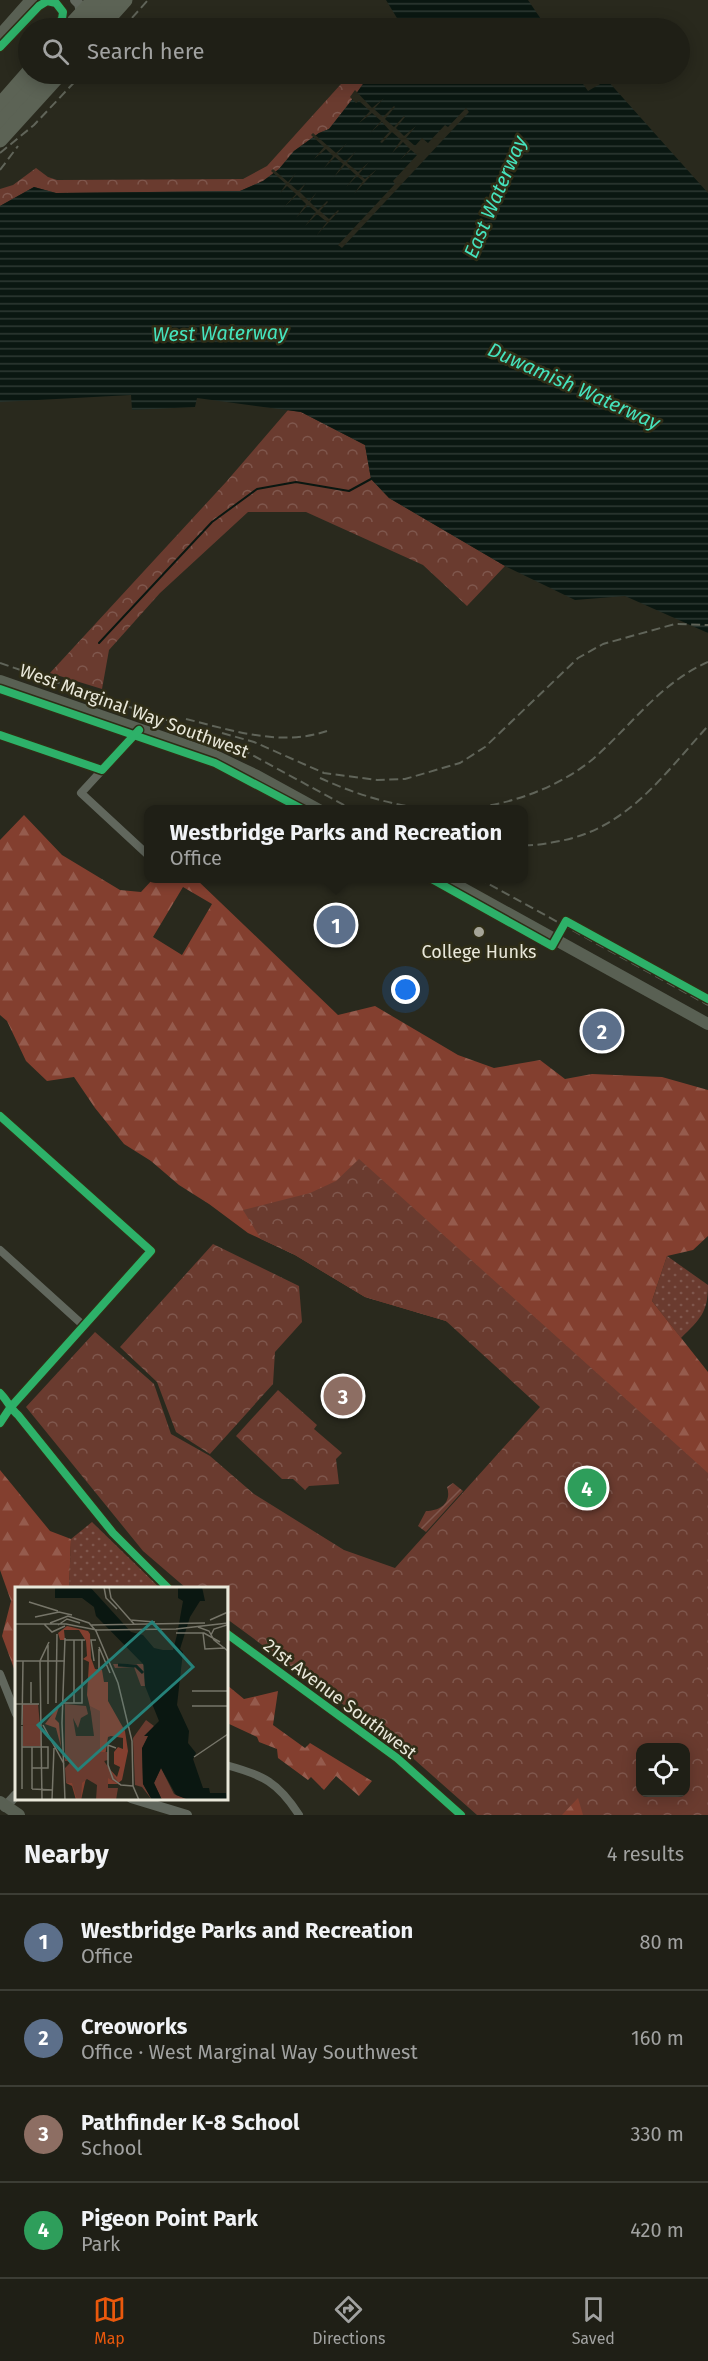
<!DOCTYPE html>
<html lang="en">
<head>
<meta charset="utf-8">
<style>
	body { margin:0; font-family:"Fira Sans",sans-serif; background:#2c2c23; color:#f1f3f6 }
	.controls { position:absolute; right:18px; bottom:18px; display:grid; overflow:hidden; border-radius:12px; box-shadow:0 3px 15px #0003 }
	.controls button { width:54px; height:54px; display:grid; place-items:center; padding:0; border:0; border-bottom:2px solid #3c3d35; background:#1f1f16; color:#f1f3f6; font:30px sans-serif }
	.you { position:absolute; left:406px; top:990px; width:21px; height:21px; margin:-15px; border:4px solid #fff; border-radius:50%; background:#1a73e8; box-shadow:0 0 0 9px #1a73e833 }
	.badge { display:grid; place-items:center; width:39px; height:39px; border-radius:50%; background:#ea580c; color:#fff; font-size:20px; font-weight:700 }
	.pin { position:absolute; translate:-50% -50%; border:3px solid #fff; box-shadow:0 2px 6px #0006 }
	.popup { position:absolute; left:144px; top:805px; width:384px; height:78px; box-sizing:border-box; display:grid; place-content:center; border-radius:12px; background:#1f1f16; filter:drop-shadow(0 2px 4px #0005); font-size:20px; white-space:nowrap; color:#a1a2a1 }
	.popup b { font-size:22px; color:#f1f3f6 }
	.popup::after { content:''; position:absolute; left:50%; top:100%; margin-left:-12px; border:12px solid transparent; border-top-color:#1f1f16 }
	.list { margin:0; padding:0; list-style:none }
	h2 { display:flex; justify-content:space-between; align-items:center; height:78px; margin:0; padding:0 24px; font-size:26px }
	h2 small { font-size:20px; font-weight:400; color:#a1a2a1 }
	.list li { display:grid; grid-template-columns:39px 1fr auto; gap:18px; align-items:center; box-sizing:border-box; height:96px; padding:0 24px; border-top:2px solid #3c3d35 }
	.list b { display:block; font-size:22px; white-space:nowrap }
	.list p { margin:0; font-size:20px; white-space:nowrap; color:#a1a2a1 }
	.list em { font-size:20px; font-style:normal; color:#a1a2a1 }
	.icon { flex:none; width:33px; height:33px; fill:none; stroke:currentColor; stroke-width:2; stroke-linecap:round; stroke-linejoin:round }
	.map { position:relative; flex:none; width:708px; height:1815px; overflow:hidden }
	.search { position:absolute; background:#1f1f16; box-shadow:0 3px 15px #0003; left:18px; right:18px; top:18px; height:66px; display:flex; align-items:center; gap:15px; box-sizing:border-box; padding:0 21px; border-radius:33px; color:#a1a2a1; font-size:22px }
	.sheet { height:462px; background:#1f1f16 }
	nav { display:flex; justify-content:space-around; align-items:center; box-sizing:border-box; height:84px; border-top:2px solid #3c3d35; background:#1f1f16; font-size:16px; color:#a1a2a1 }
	nav a { display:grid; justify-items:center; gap:3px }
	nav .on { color:#ea580c }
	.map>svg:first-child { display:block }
	.grass { fill:url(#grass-dots) }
	.forest { fill:url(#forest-firs); fill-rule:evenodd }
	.park { fill:url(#park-crowns); fill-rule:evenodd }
	.garden { fill:url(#garden-furrows) }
	.water { fill:url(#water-rules) }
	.pier { fill:#29291d }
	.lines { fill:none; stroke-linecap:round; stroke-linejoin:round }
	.stream { stroke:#0a1711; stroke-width:2 }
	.minor { stroke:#61675d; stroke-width:8 }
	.tertiary { stroke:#61675d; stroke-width:10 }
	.secondary { stroke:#596053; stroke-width:12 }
	.motorway { stroke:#5c6355; stroke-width:15 }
	.rail { stroke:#606459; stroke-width:2; stroke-dasharray:9 4.5; stroke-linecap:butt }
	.motorway-bridge { stroke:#5c6355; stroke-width:15 }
	.cycleway-casing { stroke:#2f2d17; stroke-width:11 }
	.cycleway { stroke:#2db169; stroke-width:8 }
	.poi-dot { fill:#a6a598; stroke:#2f2d17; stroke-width:2 }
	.labels { text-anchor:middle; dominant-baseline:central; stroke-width:5; stroke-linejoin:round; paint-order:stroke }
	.street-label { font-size:18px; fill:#e9e8da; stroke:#2f2d17 }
	.poi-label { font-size:18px; fill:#e9e8da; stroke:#2f2d17 }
	.water-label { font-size:20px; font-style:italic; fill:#45e3bd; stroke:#2f2d17 }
	.inset-river { fill:none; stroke:#0a1711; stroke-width:3 }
	.inset-road { fill:none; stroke:#767569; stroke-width:1.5 }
	.view { fill:#258179; fill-opacity:0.15; stroke:#258179; stroke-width:3 }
	.inset-edge { fill:none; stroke:#e9e8da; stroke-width:3 }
</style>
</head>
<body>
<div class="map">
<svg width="708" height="1815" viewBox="0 0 708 1815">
	<defs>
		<pattern id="grass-dots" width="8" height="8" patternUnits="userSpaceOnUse" patternTransform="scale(1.5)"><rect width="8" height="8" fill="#6a3b2f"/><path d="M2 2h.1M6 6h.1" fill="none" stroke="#7f574d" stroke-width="1.8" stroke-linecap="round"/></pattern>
		<pattern id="forest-firs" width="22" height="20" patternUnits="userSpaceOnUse" patternTransform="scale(1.5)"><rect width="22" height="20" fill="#833f2f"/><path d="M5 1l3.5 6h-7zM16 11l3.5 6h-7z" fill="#955b4d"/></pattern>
		<pattern id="park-crowns" width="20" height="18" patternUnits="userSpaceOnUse" patternTransform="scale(1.5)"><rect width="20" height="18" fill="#6a3b2f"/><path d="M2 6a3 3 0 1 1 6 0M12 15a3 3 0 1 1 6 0" fill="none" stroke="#7f574d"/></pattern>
		<pattern id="garden-furrows" width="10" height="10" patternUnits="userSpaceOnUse" patternTransform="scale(1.5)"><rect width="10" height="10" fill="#6a3b2f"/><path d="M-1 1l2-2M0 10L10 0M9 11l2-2" fill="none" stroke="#7f574d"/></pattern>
		<pattern id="water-rules" width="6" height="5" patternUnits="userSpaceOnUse" patternTransform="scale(1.5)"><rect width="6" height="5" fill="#0a1711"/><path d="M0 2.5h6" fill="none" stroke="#2e3933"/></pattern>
	</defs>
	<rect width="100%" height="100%" fill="#29291d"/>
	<g class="grass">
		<path d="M667,1256l41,29c0,28 -8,34 -27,53l-29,-37z"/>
		<polygon points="92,1522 160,1588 69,1588 71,1539"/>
	</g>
	<g class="forest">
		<path d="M24,815l38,40 58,35 21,2 12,-13h43l142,136 37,-9 83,49 36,13 46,-8 25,19 27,-5 70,3 46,13v146l-15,14 -26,6 -15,45 56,71v443h-215l198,-339 -245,-155 -81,-24 -70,-42 -47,-22 -39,-29 -30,-19 -28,-24 -27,-17 -29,-36 -21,-31 -27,4 -21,-20 -19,-40 -7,-6v-175zM183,887l29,17 -30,51 -29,-18zM640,1748h46v44h-46z"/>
		<polygon points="0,1470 50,1531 71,1539 69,1588 16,1588 16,1674 2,1636 11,1601 0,1570"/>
		<polygon points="227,1685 244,1699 278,1691 273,1725 305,1748 310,1743 372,1781 359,1796 336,1776 324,1790 311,1777 308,1780 278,1758 277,1749 259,1742 257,1737 227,1723"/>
	</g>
	<g class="park">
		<polygon points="350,74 370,74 351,101 329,129 319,133 294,151 279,169 263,181 240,191 56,193 34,187 0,206 0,189 13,185 36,168 48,177 57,180 243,179 267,166"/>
		<polygon points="288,410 301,412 365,445 371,479 389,498 505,566 467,606 423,565 306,512 248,512 160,593 109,650 102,689 50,673 226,482"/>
		<path d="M359,1159l349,314v342h-125l-5,-17 -16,17h-85l-79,-70 -171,-126 -1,-31h-40l-43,-37 -117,-144 69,-75 59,52 17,50 39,22 44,38 90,56 51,18 145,-161 -94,-86 -81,-24 -70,-42 -34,-16 -18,-29 67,-17 26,-12zM640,1748h46v44h-46z"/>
		<polygon points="213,1244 299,1286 302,1322 275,1352 273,1384 210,1454 176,1432 157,1382 120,1347"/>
		<polygon points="278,1390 317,1425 314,1429 342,1453 336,1459 339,1484 309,1486 305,1490 293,1479 282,1479 236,1436"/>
	</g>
	<path class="garden" d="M453,1483l10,8 -37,41 -8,-6 8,-15c15,0 26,-9 21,-24z"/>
	<g class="water">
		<polygon points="386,0 528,0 547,28 403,28"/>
		<polygon points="370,74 576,74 588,91 607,80 708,193 708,633 625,596 575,600 505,566 389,498 371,479 365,445 301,412 197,398 195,407 132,410 131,395 0,402 0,206 34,187 56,193 240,191 263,181 279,169 294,151 319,133 329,129 351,101"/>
	</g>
	<g class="pier">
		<polygon points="355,90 372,108 384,98 374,109 383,117 394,106 395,107 385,119 394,127 404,116 405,117 396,128 404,136 416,126 406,138 415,146 422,138 428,143 445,125 448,127 466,108 469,112 342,248 338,245 395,184 393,181 417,155 411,150 400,160 410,149 403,142 392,153 401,140 392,132 382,143 380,142 390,131 382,122 370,133 381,121 372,113 359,123 370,111 359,101 356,103 350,97"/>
		<polygon points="313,133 336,153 347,143 337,154 345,162 356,151 347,163 358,172 369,162 359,174 365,179 377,169 354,194 363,181 357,176 346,187 356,175 345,165 334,177 343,164 335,157 324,168 333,156 326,149 314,159 324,147 311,135"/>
		<polygon points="273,169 288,182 296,173 289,183 298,191 306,183 300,192 309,201 317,192 310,202 318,210 327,201 328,202 320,211 329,219 338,210 339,211 316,236 327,222 317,214 305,226 316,212 308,205 296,218 306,204 297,195 284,207 296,194 287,186 280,193 286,184 271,171"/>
	</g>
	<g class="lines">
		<polyline class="stream" points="99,643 212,522 257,489 296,482 349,491 371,479"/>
		<g class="minor">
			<polyline points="139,730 81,793 148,855"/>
			<polyline points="0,735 102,770"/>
			<polyline points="0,1116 151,1251 10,1408 0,1423"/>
			<polyline points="0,1250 84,1326"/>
			<path d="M0,1393c7,7 10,15 18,22l95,118 55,55"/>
			<polyline points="226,1633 397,1758 461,1815"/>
			<polyline points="0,1674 16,1714"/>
			<path d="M226,1765c37,10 52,17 73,50"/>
		</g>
		<g class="tertiary">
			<polyline points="75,0 79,4 83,19"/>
			<polyline points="131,1798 187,1815"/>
			<polyline points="5,1807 16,1795"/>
		</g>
		<g class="secondary">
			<polyline points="0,35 31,0"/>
			<polyline points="0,681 213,755 257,776 319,810"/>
			<polyline points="444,878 708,1024"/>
			<polyline points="0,1802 19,1815"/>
		</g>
		<g class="motorway">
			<polyline points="85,28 111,0"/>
			<polyline points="100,28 125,0"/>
			<polyline points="0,105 28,73"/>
			<polyline points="0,123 45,74"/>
			<polyline points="0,140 60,74"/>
		</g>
		<g class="rail">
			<polyline points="123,28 148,0"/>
			<polyline points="0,153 34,125 82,74"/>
			<polyline points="0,170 18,146"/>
			<polyline points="0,663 153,715 232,744 353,810"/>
			<path d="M186,719c45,11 94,28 141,12"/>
			<polyline points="222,733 254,742 324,773 377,780 405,779 460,763 485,747 578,658 603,644 675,624 708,625"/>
			<path d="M320,778c35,16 75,29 114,31 54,4 118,-16 159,-50 39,-34 67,-76 115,-97"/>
			<path d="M524,845c12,1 24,-2 36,-4 68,-13 104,-67 148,-115"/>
			<polyline points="478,878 708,1005"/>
		</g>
		<polyline class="motorway-bridge" points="68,28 94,0"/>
		<g class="cycleway-casing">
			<g id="cycleway">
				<polyline points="0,47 39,6 47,1 56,3 63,12 62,19 54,28"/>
				<polyline points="0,689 215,763 304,810"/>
				<polyline points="0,735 102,770 139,730"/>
				<polyline points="430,878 552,946 566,921 708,999"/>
				<polyline points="0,1116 151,1251 10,1408 0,1423"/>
				<path d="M0,1393c7,7 10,15 18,22l95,118 55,55"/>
				<polyline points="226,1633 397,1758 461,1815"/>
			</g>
		</g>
		<use href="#cycleway" class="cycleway"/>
	</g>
	<circle class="poi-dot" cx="479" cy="932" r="6"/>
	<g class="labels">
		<g class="street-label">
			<text transform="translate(134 711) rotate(20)">West Marginal Way Southwest</text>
			<text transform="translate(340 1699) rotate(37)">21st Avenue Southwest</text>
		</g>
		<g class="poi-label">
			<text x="479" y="952">College Hunks</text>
		</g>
		<g class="water-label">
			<text transform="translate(495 197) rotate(-67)">East Waterway</text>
			<text transform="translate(220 333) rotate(-1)">West Waterway</text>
			<text transform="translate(574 386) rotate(24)">Duwamish Waterway</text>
		</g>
	</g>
	<g transform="translate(15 1587)">
		<rect width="213" height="213" fill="#29291d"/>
		<path d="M52,39l21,5 2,3 1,24 4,11 7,1 2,12h4v19l17,30 3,20 -6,29 -5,4h-19l-12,-6 -5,22h-5l-4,-14 -6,-3v-15l4,-5 -4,-3 27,-9 2,-23 -8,-33 2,-33 -6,-3 4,-3 -1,-15 -7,-11h-15l1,10h-5l-2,-7zM96,149l12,2v11l-5,-2 -4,5v12l6,3 -3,10 -13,-14 4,-26zM45,117l-5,15 4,4 2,24 -5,-19 -11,-4z" fill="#833f2f" fill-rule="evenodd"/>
		<path d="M98,77h30l2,22h-4l-7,-19 -19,1zM8,117h15l4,42h-19zM50,117l21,2 2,8 -7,4 -3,10 -5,-10 3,18h18l-4,-30 10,5v41h8v8l-4,1 17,25 -13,-8v10h10l-2,12h-20l1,-15 -10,-6 -5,4 -1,17h-4l-5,-17h-6l-1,-15 7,-7h-7zM131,133l8,6 -12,23 1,35 9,16 -10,-13 -7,-2 -2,-47zM146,181l13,26 15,6h-27l-8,-17z" fill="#6a3b2f"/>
		<path d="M9,137l12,1v19l-11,-1z" fill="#6a3b2f"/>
		<path d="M40,0h35l41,45 12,3 11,13 9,2h10l4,-15 6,-34 -5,-3v-11h24l3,14h-5l-10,16 -10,32 3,3 -6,53 12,26 -1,12 8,10 -3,6 10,29h6l1,5h16l2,7h-39l-13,-5 -15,-27 -7,15 8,17h-10l-9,-16 -1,-36 6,-12h-4l15,-15 -14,-35 -1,-21 -48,-49 -2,-9 -12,-9h-27z" fill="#0a1711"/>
		<path class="inset-river" d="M103,78l18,1 7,7"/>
		<path class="inset-road" d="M89,0l2,11 11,11M94,0l2,11 23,26M14,15l29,9M20,30l24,-5 13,3M115,33l25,2M195,33l18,-8M35,36l18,-7 21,7 7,8 22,52 14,58 1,45 6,14M0,37h51l31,6 79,-1 52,-6M29,37l8,8 13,-6M43,38l9,-6 13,4M76,38l114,-2M183,40l11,4 5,9 14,11M161,46h28l16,9M188,46l2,16 20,-1M196,48l3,-6 13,-4v-38M50,51l-3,85 3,77M50,53h20M59,53v63M33,58v59M84,60l11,26M213,62v-24M0,74h50M79,74l-3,-21h5M84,82v-20M67,94v-41M177,104h36M16,116v-21M41,116l1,-69M46,116h21v-22M0,117h24M177,119h36M7,138l1,-64M28,138l21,39M7,160h26v21h-16M101,161l-8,-3v20l5,14 8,6 12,1M179,170l34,-23M7,202v-63M17,202v-42M17,202l21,1M27,213l-2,-139 9,-19M37,213l2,-52"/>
		<path class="view" d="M137,35l41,45 -115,103 -40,-45z"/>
		<rect width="213" height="213" class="inset-edge"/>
	</g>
</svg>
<div class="controls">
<button><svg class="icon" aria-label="locate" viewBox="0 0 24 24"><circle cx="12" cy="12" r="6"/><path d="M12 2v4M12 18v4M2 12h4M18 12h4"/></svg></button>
</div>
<div class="you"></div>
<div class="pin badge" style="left:336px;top:925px;background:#5c6f8a">1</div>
<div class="popup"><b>Westbridge Parks and Recreation</b>Office</div>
<div class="pin badge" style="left:602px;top:1031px;background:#5c6f8a">2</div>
<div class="pin badge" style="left:343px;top:1396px;background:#8d6e63">3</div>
<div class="pin badge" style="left:587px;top:1488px;background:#2e9e5b">4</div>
<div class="search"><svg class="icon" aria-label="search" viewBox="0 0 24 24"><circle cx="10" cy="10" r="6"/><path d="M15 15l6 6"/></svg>Search here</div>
</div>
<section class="sheet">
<h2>Nearby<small>4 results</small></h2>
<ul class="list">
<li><span class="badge" style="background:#5c6f8a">1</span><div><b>Westbridge Parks and Recreation</b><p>Office</p></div><em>80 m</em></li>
<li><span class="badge" style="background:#5c6f8a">2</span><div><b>Creoworks</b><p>Office · West Marginal Way Southwest</p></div><em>160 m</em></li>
<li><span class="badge" style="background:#8d6e63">3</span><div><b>Pathfinder K-8 School</b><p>School</p></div><em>330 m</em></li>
<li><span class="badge" style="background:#2e9e5b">4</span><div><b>Pigeon Point Park</b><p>Park</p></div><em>420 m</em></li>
</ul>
</section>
<nav>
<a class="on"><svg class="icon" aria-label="map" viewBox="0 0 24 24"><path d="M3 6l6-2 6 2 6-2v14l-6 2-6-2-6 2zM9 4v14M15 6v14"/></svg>Map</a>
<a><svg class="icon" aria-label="directions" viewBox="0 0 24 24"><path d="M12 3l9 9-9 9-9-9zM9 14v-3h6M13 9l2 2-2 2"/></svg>Directions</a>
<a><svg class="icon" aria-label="saved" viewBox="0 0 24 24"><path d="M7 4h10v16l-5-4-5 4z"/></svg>Saved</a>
</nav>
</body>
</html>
